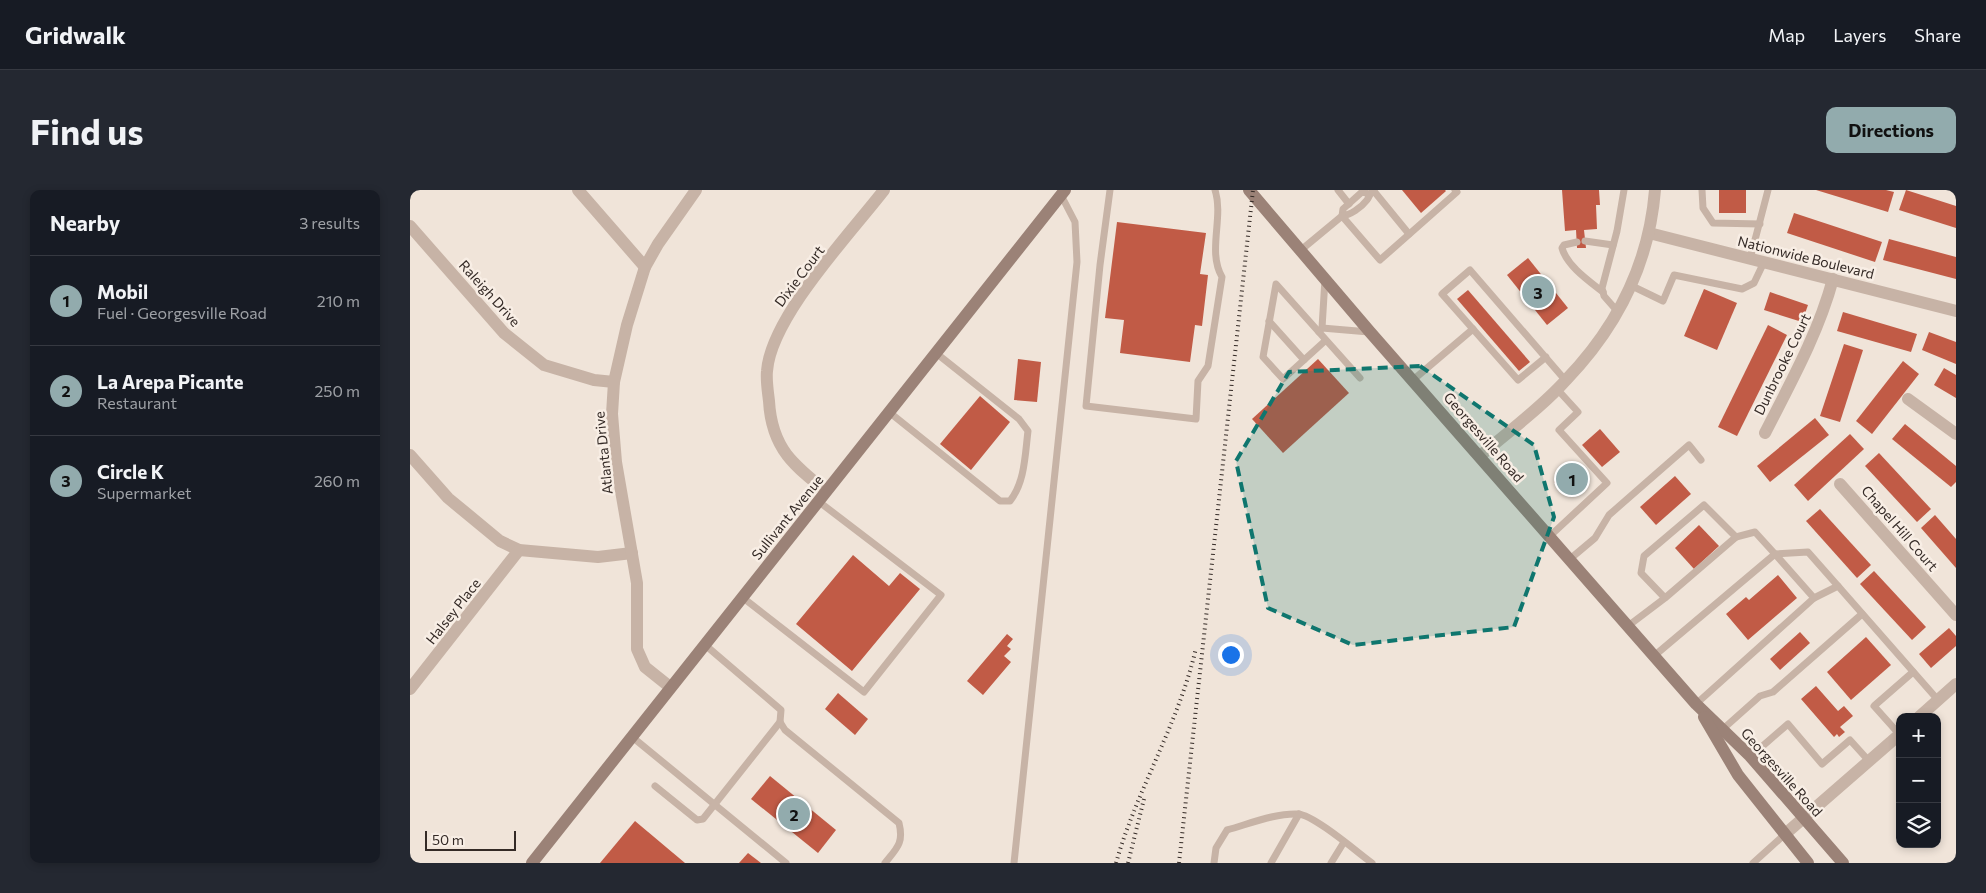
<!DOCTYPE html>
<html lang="en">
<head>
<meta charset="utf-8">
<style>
	body { margin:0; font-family:Commissioner,sans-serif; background:#242831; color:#f1f3f6 }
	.controls { position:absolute; right:15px; bottom:15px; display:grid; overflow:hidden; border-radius:10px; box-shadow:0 2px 8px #0003 }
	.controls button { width:45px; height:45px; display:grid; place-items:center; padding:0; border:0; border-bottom:1px solid #363941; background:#171b24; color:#f1f3f6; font:25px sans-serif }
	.scale { position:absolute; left:15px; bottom:12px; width:91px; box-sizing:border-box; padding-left:5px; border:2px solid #342a26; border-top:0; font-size:14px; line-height:18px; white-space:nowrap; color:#342a26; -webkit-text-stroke:4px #f8eee5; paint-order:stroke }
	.you { position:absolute; left:820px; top:464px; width:18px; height:18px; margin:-12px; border:4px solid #fff; border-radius:50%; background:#1a73e8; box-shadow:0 0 0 8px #1a73e833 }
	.badge { display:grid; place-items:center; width:32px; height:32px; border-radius:50%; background:#92abad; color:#111; font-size:16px; font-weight:700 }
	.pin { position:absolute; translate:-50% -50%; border:2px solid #fff; box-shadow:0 1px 5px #0006 }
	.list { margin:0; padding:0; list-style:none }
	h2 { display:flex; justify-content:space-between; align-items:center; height:65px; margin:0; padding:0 20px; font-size:21px }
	h2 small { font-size:16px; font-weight:400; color:#9ea1a6 }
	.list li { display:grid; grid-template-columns:32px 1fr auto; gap:15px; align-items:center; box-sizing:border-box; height:90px; padding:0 20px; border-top:1px solid #363941 }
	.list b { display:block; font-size:19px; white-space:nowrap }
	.list p { margin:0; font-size:16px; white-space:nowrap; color:#9ea1a6 }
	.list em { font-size:16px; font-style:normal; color:#9ea1a6 }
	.icon { flex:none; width:28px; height:28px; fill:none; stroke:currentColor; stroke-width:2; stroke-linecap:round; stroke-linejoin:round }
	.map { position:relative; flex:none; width:1546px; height:673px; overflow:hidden; border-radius:10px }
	header { display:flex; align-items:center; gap:30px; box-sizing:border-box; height:70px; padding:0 25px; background:#171b24; border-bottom:1px solid #363941 }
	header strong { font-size:24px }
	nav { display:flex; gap:28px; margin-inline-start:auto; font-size:18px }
	.intro { display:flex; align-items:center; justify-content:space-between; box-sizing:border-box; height:120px; padding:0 30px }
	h1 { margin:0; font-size:35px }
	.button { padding:12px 22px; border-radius:10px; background:#92abad; color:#111; font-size:18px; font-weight:700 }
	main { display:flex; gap:30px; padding:0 30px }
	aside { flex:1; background:#171b24; border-radius:10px; box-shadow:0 2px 8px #0003 }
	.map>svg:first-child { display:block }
	.building { fill:#c15b46 }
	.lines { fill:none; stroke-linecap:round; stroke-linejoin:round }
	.service { stroke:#c7b3a6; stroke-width:7 }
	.minor { stroke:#c7b3a6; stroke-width:12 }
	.secondary { stroke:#9b8277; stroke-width:12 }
	.rail { stroke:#342a26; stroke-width:4; stroke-dasharray:1 4; stroke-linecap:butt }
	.marked { fill:#0f766e; fill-opacity:0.2; stroke:#0f766e; stroke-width:4; stroke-dasharray:10 6; stroke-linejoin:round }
	.labels { text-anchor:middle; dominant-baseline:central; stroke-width:5; stroke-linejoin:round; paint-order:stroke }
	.street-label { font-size:14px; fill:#342a26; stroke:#f8eee5 }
</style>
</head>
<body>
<header>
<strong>Gridwalk</strong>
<nav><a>Map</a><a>Layers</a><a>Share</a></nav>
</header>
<div class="intro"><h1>Find us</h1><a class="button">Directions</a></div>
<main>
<aside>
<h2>Nearby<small>3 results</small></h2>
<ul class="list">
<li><span class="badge">1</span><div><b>Mobil</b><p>Fuel · Georgesville Road</p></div><em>210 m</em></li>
<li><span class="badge">2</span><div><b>La Arepa Picante</b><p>Restaurant</p></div><em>250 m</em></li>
<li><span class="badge">3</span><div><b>Circle K</b><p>Supermarket</p></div><em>260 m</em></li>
</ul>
</aside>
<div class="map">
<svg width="1546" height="673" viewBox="0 0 1546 673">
	<rect width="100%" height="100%" fill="#f0e4d9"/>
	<g class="building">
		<polygon points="992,0 1035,0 1036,1 1011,23"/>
		<polygon points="1152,0 1189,0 1190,15 1186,15 1187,39 1174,40 1176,58 1167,58 1166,40 1155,41"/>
		<rect x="1309" y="0" width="27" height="23"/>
		<polygon points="1406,0 1476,0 1484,2 1478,22"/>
		<polygon points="1496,0 1546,16 1546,38 1489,20"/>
		<polygon points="1384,23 1472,52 1465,72 1377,43"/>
		<polygon points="707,32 796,43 790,84 798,85 792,136 785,135 780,172 710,163 714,130 695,128"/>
		<polygon points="1479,49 1546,67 1546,89 1473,70"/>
		<polygon points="1118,68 1158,118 1137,135 1097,85"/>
		<polygon points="1294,99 1327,113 1307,160 1274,146"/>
		<polygon points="1058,100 1120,172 1109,181 1047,109"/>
		<polygon points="1360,102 1398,115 1392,132 1354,120"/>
		<polygon points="1433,122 1507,144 1501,162 1427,141"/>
		<polygon points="1358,135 1377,145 1327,246 1308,237"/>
		<polygon points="1519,142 1546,152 1546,174 1512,160"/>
		<polygon points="1434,154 1453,160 1430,232 1410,226"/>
		<polygon points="608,169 631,172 627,212 604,210"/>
		<polygon points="908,169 939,203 873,263 842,229"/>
		<polygon points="1493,171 1509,184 1462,244 1446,231"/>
		<polygon points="1534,178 1546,185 1546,208 1524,195"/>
		<polygon points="570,206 600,232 561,280 530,254"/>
		<polygon points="1405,228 1419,245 1360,292 1347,276"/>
		<polygon points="1495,234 1546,276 1546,292 1541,297 1482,249"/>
		<polygon points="1190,239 1210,262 1192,277 1172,255"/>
		<polygon points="1440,244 1454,259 1398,311 1384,295"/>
		<polygon points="1469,263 1521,319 1507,332 1455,276"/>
		<polygon points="1164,274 1175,286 1155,304 1144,292"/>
		<polygon points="1265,286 1281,304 1246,335 1230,317"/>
		<polygon points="1410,319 1461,375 1447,388 1396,331"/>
		<polygon points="1525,325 1546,349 1546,378 1511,338"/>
		<polygon points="1289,335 1309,356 1284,379 1265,358"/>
		<polygon points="443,365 479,396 490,383 510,399 442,481 386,434"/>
		<polygon points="1464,381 1516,437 1502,450 1450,394"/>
		<polygon points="1368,385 1387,408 1338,450 1316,424 1336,407 1339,410"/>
		<polygon points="1539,438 1546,446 1546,456 1521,478 1509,464"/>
		<polygon points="1390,442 1400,453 1370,480 1360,469"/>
		<polygon points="597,444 603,449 597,456 601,459 594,466 601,472 573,505 557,491"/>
		<polygon points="1456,447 1481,475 1441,510 1417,482"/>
		<polygon points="1406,496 1428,521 1434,516 1443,526 1430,537 1435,542 1429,547 1427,544 1424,547 1391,509"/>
		<polygon points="428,503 458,529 445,545 415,519"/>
		<polygon points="360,586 426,640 408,663 341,609"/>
		<polygon points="225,631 275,673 190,673"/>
		<polygon points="338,663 351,673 329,673"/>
	</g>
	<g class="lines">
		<g class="service">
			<path d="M700,0l-10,75 -14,141 110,13 2,-38 10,-15 14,-89c-15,-26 2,-59 -7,-87"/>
			<polyline points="928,0 939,14"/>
			<polyline points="963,0 999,44"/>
			<polyline points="1292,0 1293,18 1303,33 1350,34"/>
			<path d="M959,4l-7,-2 -19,17 -1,7c8,-1 19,-8 25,-16 3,-4 2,-6 7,-10"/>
			<polyline points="1175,51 1203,55"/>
			<path d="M1167,52l-13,3 -2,3c5,18 27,33 41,44"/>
			<polyline points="891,60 932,26 970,70 1047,2 1045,0"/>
			<polyline points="1340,69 1358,0"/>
			<polyline points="1222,96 1253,111 1264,85 1332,99 1344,93 1354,72"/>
			<polyline points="1208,122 1194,106 1192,98 1207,41 1214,0"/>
			<polyline points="859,131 894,170"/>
			<polyline points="912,138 959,142"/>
			<polyline points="909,142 912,138 915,89"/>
			<polyline points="916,150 873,189 853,167 866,94 950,188"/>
			<polyline points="1136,167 1108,190 1032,104 1060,80 1156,191"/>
			<polyline points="1003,190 1063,139"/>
			<path d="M479,222l111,89h10c15,-19 15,-46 18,-70l-9,-12 -83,-66"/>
			<polyline points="1140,346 1197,293 1149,240 1168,222 1147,199"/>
			<polyline points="1326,347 1345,342 1365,364 1398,362 1428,396"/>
			<polyline points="1160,369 1185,348 1199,325 1279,255 1291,270"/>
			<polyline points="332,407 454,502 531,405 408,311"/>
			<polyline points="1404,408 1428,396 1528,510"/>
			<polyline points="1218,436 1255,408 1231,383 1234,366 1294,315 1326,347 1255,408"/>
			<path d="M294,454l77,66 -1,12 5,8 114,93c5,20 -2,25 -14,40"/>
			<polyline points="1244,466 1365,364 1404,408 1286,514"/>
			<polyline points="1313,539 1350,506 1363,502 1452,424"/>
			<polyline points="1489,544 1464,516 1503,482"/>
			<polyline points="221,546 376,673"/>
			<polyline points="1340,567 1378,534 1412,574 1440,550 1459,571"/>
			<polyline points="245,596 287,630 293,629 370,532"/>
			<polyline points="604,673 667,72 665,32 651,5"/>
			<path d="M804,673l2,-15 11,-18c22,-6 48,-17 71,-16 16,1 59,38 74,49"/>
			<polyline points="861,673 889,624"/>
			<polyline points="921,673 934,652"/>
			<polyline points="1343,673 1374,645"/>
		</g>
		<g class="minor">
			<polyline points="168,0 235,77"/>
			<polyline points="0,36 94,143 134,175 184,190 204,192"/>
			<polyline points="1239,43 1546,121"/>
			<polyline points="1498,209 1546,244"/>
			<path d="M1355,243c26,-51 53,-99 68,-154"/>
			<polyline points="0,265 38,308 90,351 109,360 188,367 222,363"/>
			<path d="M1070,266c29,-25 61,-48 86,-76 51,-53 83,-116 89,-190"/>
			<polyline points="1430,294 1546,425"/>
			<path d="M416,301c-14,-11 -28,-22 -39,-36 -12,-16 -17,-35 -18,-54 -1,-9 -3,-20 -2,-30 4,-54 83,-137 117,-181"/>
			<polyline points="260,497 235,477 227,459 227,393 206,272 202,224 204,192 217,135 235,77 248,54 286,0"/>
			<polyline points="0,499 109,360"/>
			<polyline points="1509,527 1546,494"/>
			<polyline points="1374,645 1490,544"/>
		</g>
		<g class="secondary">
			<polyline points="839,0 960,142 1286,514 1340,566 1433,673"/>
			<polyline points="1294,527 1328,585 1398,673"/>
			<polyline points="122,673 655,0"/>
		</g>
		<g class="rail">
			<path d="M706,673c21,-74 63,-140 80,-215"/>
			<polyline points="718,673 735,605"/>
			<polyline points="769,673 843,0"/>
		</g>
	</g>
	<path class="marked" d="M1010,176l114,79 20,72 -40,110 -161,18 -85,-37 -32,-147 53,-89z"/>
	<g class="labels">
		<g class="street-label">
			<text transform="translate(1396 67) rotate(14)">Nationwide Boulevard</text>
			<text transform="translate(389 86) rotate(-53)">Dixie Court</text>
			<text transform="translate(80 103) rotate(48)">Raleigh Drive</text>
			<text transform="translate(1372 174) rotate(-64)">Dunbrooke Court</text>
			<text transform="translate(1074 247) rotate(49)">Georgesville Road</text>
			<text transform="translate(193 263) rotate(-96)">Atlanta Drive</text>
			<text transform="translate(377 327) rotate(-51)">Sullivant Avenue</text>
			<text transform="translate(1490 338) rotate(49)">Chapel Hill Court</text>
			<text transform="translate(43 421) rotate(-52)">Halsey Place</text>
			<text transform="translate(1372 582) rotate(48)">Georgesville Road</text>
		</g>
	</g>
</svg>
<div class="controls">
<button>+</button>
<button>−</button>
<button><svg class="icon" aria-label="layers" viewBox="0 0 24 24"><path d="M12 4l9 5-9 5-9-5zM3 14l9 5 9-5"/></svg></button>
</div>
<div class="scale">50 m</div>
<div class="you"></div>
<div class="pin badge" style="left:1162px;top:289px">1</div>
<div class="pin badge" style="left:384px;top:624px">2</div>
<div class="pin badge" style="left:1128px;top:102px">3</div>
</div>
</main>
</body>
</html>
